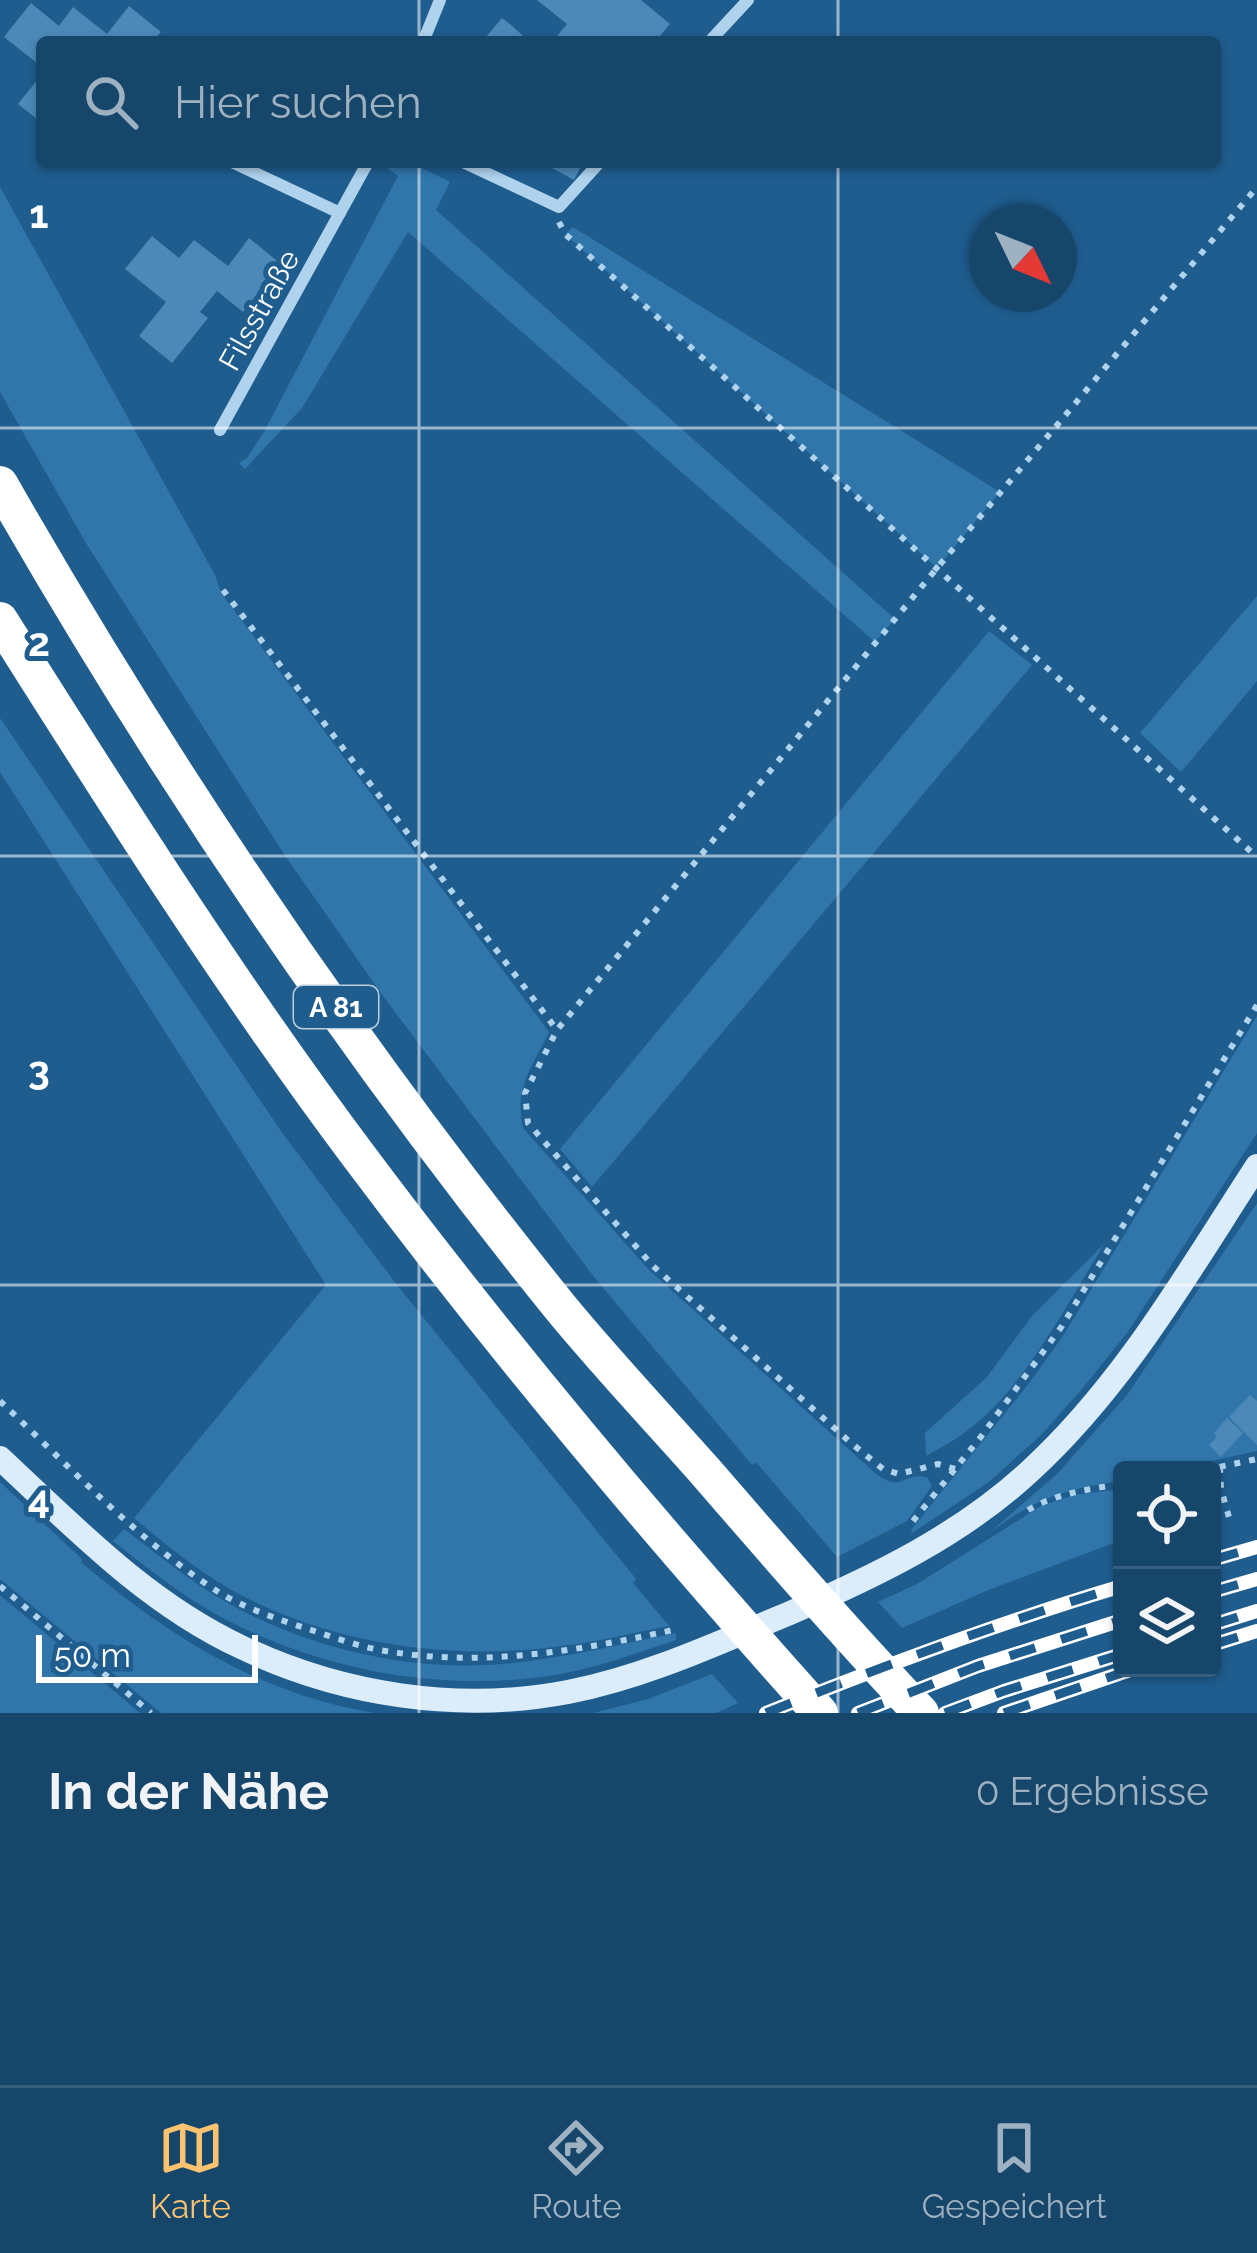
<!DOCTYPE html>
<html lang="de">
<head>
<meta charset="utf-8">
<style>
	body { margin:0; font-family:Raleway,sans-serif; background:#204d71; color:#f1f3f6 }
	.controls { position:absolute; right:36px; bottom:36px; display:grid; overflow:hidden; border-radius:12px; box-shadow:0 3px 9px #0004 }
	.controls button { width:108px; height:108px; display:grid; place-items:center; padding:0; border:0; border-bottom:3px solid #365e7e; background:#17466b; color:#f1f3f6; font:60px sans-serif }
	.compass { position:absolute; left:969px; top:204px; width:108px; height:108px; border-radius:50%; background:#17466b; box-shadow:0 3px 9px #0004; rotate:133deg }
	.scale { position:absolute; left:36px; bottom:30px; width:222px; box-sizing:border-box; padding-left:12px; border:6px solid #fff; border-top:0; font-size:33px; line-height:42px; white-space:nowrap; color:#fff; -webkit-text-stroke:9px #1f5d8f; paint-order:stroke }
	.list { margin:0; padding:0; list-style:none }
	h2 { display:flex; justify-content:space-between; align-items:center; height:156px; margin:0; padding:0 48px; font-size:51px }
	h2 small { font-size:39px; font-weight:400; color:#9eb1c1 }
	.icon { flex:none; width:66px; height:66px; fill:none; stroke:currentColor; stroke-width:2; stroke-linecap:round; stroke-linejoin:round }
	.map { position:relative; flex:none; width:1257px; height:1713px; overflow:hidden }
	.search { position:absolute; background:#17466b; box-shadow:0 3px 9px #0004; left:36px; right:36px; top:36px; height:132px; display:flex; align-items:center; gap:30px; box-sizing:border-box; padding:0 42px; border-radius:12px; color:#9eb1c1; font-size:45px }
	.sheet { height:372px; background:#17466b }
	nav { display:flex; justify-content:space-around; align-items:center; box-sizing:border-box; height:168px; border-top:3px solid #365e7e; background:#17466b; font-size:33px; color:#9eb1c1 }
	nav a { display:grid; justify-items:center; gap:6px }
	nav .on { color:#fbc26f }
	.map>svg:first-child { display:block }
	.green { fill:#3076ab }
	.building { fill:#4c89b8 }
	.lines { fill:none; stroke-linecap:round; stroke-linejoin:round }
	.path { stroke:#afd2ed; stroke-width:6; stroke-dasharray:6 9; stroke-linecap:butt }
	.street { stroke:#afd2ed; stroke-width:12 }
	.secondary { stroke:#dbecfa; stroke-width:24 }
	.highway { stroke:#fff; stroke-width:36 }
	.rail-casing { stroke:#fff; stroke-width:14 }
	.rail { stroke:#1f5d8f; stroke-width:9; stroke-dasharray:27; stroke-linecap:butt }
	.grid { fill:none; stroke:#fff; stroke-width:3; stroke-opacity:0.55 }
	.labels { text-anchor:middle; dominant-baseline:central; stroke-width:10; stroke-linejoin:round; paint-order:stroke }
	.shield { fill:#1f5d8f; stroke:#bccedd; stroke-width:3 }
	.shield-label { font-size:27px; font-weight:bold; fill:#fff }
	.street-label { font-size:30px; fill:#fff; stroke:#1f5d8f }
	.grid-label { font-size:39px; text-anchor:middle; font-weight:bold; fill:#fff; stroke:#1f5d8f; stroke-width:10; stroke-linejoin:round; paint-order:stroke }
</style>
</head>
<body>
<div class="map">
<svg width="1257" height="1713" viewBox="0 0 1257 1713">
	<rect width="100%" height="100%" fill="#1f5d8f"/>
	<g class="green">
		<polygon points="390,162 410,162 450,182 436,210 895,619 875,642 408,232 302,408 245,469 239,463 247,458 265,430 398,176 387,168"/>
		<path d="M0,187l215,388 6,18 328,439c-17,36 -35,55 -26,96l126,142 225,202c29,23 26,0 53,5l5,9 -25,35 -70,36 -81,-95 -4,3 -158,-188 -211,-281 -99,-142 -198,-311 -86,-151z"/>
		<polygon points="573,227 987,484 1000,492 937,568 565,234"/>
		<polygon points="1257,596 1257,681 1181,772 1140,733"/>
		<polygon points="989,631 1032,665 592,1187 560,1149"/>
		<path d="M0,718l283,416 114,151 239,294 -3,4 36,43c-33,6 -66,15 -100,19 -114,17 -238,1 -339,-56 -35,-20 -66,-46 -96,-71l192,-233 -326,-513z"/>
		<polygon points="1257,1016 1257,1133 1127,1333 1082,1389 1041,1435 989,1482 912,1533 911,1530 1030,1382 1063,1336"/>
		<path d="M1257,1203v248l-86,19h-49v11c-58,8 -85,17 -133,52l69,-60 69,-78z"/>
		<path d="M1105,1243c-36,57 -79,142 -132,183 -14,12 -31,21 -47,30l-1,-23 62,-56 45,-61z"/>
		<path d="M0,1482l82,77 -1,3c87,74 179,132 293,151h-213l-161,-134z"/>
		<polygon points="1122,1489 1122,1540 986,1591 902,1628 878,1602 917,1584 1041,1506 1074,1495"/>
		<path d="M124,1529c32,24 63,50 97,70 85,50 194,75 292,64 55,-6 109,-19 163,-30v7c-45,15 -88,31 -134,37 -111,14 -226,-9 -323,-61 -38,-21 -72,-48 -106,-75z"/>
		<polygon points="0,1595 140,1713 0,1713"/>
		<polygon points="712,1674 738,1703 716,1713 594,1713 648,1699"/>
	</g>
	<g class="building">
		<polygon points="537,0 641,0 670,24 655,42 552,42 567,24"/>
		<polygon points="31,3 59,26 73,7 107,34 129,6 161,32 152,42 42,42 42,67 4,37"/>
		<polygon points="502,18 511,25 530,42 492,42 486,37"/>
		<polygon points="42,74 42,123 18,104"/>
		<polygon points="541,162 583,162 574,180"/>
		<polygon points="152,236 179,258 194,240 228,266 249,238 281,264 243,312 217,291 200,312 208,318 172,363 139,336 166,302 125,269"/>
		<polygon points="1250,1395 1257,1401 1257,1445 1229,1417"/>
		<polygon points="1227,1418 1243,1433 1221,1457 1209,1445 1217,1437 1214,1433"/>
	</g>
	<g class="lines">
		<g class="path">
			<polyline points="559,222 565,234 1257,857"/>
			<polyline points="223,590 557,1030"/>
			<path d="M0,1401c70,66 138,140 220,192 25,15 57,26 85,35 28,9 57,20 87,24 94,15 190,-2 281,-22"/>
			<polyline points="1220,1467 1221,1489 1230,1521"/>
			<polyline points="955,1469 938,1464 899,1474 883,1469 851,1443 653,1266 528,1123 525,1093 557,1030 937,568 1257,187"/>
			<polyline points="1205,1470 1257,1459"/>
			<path d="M1028,1510c29,-17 62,-21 94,-26"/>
			<polyline points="913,1521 980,1438 1062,1326 1257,1005"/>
			<polyline points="0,1586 151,1713"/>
		</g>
		<g class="street">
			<polyline points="423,42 440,0"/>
			<polyline points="709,42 748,0"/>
			<polyline points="232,162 340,213"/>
			<polyline points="463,162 559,207 600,162"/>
			<polyline points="220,430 368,162"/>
		</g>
		<path class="secondary" d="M0,1458c75,70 147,145 241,189 100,48 217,66 327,45 77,-15 150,-49 222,-79 86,-37 171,-78 240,-142 94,-86 158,-199 227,-305"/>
		<g class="highway">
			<path d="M0,484c164,287 352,565 560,823 46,56 96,109 144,163 71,82 142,164 217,243"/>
			<path d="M0,620c115,182 229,363 358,535 145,194 300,378 462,558"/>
		</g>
		<g class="rail-casing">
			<g id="rail">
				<polyline points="1212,1560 1257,1547"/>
				<polyline points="1212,1592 1257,1579"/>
				<polyline points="1212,1625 1257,1611"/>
				<polyline points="1212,1645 1257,1631"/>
				<path d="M766,1713c117,-47 235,-91 356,-127"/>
				<polyline points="858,1713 978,1666 1122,1620"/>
				<polyline points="945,1713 1004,1691 1122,1654"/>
				<polyline points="1004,1713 1136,1668"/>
			</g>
		</g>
		<use href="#rail" class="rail"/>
	</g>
	<path class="grid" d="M419,0v42M838,0v42M419,162v1551M838,162v1551M0,428h1257M0,856h1257M0,1285h1257"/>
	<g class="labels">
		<rect class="shield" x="294" y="986" width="84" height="42" rx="9"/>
		<g class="shield-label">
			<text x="336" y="1007">A 81</text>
		</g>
		<g class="street-label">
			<text transform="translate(259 310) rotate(-61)">Filsstraße</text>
		</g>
	</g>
	<g class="grid-label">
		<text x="39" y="228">1</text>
		<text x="39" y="656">2</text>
		<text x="39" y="1084">3</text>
		<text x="39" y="1513">4</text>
	</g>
</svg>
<div class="controls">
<button><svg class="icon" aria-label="locate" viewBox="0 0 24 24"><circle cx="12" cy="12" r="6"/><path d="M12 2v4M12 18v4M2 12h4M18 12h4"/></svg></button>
<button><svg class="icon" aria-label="layers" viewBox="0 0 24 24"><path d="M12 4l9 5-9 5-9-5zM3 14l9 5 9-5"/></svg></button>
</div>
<svg class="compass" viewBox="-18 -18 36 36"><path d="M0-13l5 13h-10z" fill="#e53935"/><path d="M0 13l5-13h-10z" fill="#9eb1c1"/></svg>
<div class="scale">50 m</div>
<div class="search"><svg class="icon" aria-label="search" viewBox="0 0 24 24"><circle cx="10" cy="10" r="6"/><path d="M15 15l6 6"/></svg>Hier suchen</div>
</div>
<section class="sheet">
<h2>In der Nähe<small>0 Ergebnisse</small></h2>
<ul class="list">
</ul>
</section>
<nav>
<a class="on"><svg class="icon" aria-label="map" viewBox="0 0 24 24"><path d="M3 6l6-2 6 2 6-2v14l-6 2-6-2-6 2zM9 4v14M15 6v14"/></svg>Karte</a>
<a><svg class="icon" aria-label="directions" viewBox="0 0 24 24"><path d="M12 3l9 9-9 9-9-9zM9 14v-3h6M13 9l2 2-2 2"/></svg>Route</a>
<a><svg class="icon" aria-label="saved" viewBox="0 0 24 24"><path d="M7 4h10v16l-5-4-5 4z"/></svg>Gespeichert</a>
</nav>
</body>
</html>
